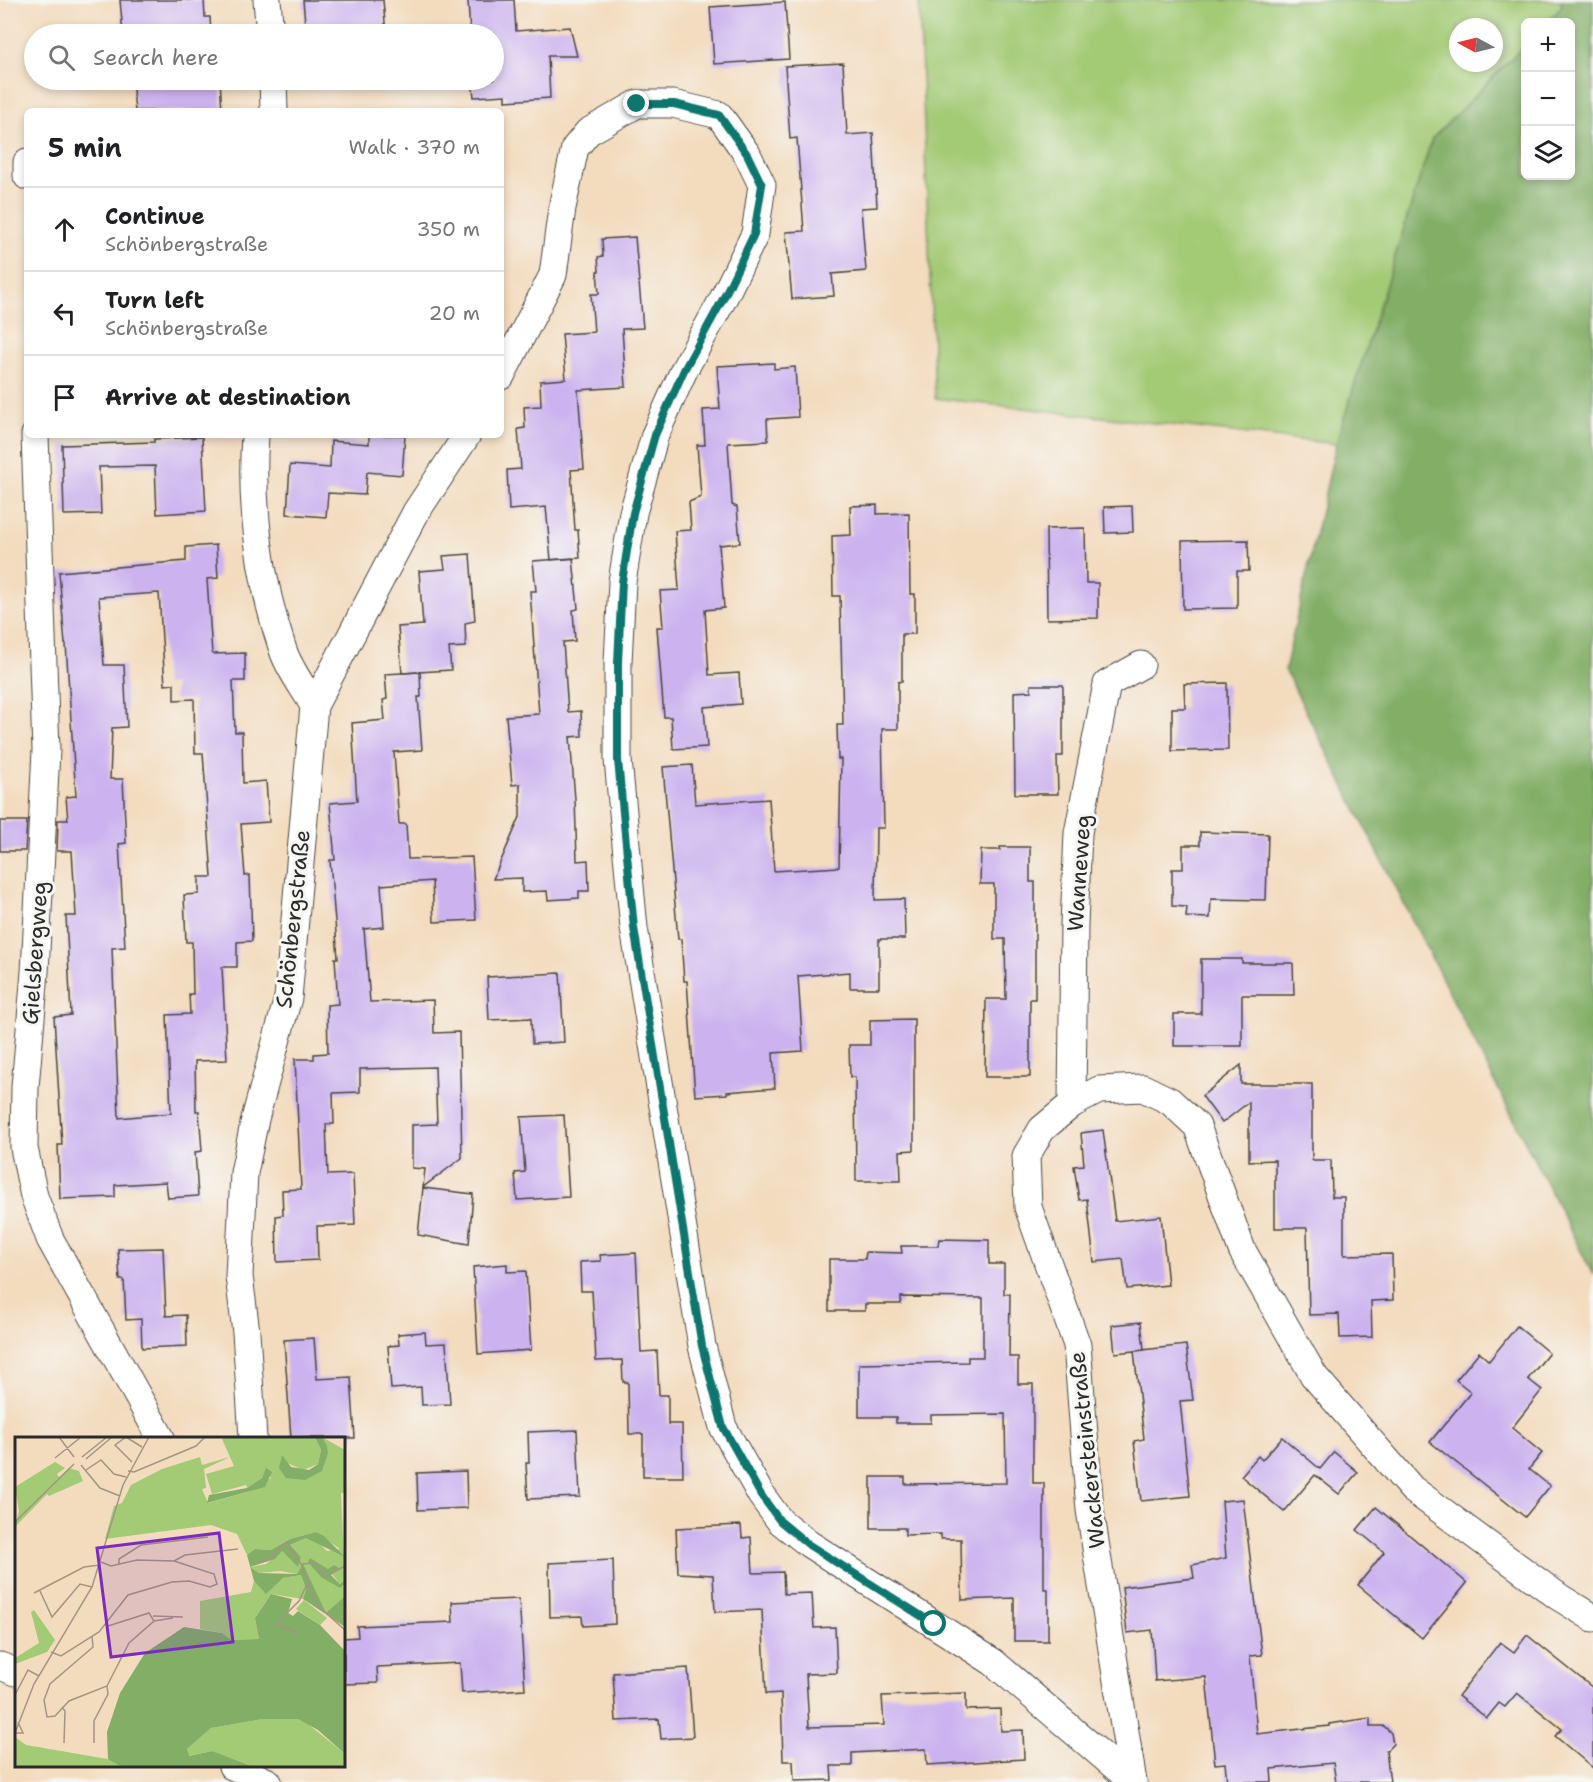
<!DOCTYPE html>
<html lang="en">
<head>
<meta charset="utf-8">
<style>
	body { margin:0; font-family:"Shantell Sans",sans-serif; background:#f6f6f6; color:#202124 }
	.controls { position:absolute; right:18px; top:18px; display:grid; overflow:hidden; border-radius:9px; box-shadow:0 3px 9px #0003 }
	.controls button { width:54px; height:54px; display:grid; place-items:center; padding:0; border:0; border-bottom:2px solid #e0e0e0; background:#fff; color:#202124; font:30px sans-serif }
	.compass { position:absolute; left:1449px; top:18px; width:54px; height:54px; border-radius:50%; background:#fff; box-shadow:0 3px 9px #0003; rotate:277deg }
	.stop { position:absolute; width:18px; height:18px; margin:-14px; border:4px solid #0f766e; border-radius:50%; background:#fff }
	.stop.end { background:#0f766e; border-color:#fff; box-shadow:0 2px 6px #0008 }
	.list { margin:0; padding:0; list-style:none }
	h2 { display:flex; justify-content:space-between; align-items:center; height:78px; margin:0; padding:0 24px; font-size:26px }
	h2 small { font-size:20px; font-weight:400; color:#757577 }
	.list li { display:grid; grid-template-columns:39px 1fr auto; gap:18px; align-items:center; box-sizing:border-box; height:84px; padding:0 24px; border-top:2px solid #e0e0e0 }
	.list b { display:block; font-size:22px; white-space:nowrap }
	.list p { margin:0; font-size:20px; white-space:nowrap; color:#757577 }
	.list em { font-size:20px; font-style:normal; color:#757577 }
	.icon { flex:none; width:33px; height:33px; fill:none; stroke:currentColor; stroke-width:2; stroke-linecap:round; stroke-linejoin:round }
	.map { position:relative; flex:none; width:1593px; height:1782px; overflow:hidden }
	.search { position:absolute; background:#fff; box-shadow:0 3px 9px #0003; left:24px; top:24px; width:480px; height:66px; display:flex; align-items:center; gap:15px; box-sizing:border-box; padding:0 21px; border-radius:33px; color:#757577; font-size:22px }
	.panel { position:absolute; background:#fff; box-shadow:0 3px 9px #0003; left:24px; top:108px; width:480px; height:330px; border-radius:9px }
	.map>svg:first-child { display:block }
	.green { fill:#a3ca75; stroke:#677a50; stroke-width:1.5; fill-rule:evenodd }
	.forest { fill:#82ae66; stroke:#566c48; stroke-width:1.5 }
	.building { fill:#ccb3ef; fill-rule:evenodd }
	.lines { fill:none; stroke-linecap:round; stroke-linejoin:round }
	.minor-casing { stroke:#494541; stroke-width:29 }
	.minor { stroke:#fff; stroke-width:27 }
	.route { stroke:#0f766e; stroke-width:8 }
	.labels { text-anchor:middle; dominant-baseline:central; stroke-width:6; stroke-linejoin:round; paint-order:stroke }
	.street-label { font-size:22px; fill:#2b2b2b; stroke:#f6f6f2 }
	.inset-road { fill:none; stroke:#a39583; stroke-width:1.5 }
	.view { fill:#7b2cbf; fill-opacity:0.15; stroke:#7b2cbf; stroke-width:3 }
	.inset-edge { fill:none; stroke:#2b2b2b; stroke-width:3 }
</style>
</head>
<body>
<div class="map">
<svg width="1593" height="1782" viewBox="0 0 1593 1782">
	<rect width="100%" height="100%" fill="#f6f6f2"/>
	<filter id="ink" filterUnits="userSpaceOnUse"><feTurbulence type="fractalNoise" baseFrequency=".0167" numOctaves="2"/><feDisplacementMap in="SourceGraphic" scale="12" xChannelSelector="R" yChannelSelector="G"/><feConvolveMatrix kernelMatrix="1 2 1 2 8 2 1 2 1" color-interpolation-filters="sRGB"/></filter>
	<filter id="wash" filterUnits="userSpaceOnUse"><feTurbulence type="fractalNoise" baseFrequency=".008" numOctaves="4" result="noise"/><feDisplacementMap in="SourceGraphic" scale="24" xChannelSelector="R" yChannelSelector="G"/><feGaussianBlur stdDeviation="1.35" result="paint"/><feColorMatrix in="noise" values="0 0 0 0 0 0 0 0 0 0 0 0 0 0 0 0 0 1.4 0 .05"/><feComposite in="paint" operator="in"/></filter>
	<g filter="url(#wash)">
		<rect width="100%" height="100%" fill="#f3dbbe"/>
		<path class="green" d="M919,0h643l-1,8 -14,14h-21l-1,23 -93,94 -96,305 -401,-46zM1458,27h36v36h-36z"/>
		<polygon class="forest" points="1562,0 1593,0 1593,1275 1285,670 1336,444 1432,139 1525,45 1526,176 1570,176 1570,22 1547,22 1561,8"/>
		<g id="blocks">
			<g class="building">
				<polygon points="120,0 204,0 205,17 210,17 211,34 123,34"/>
				<polygon points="303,0 383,0 386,34 306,34"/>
				<polygon points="468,0 514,0 516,31 570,27 577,56 548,56 550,98 506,101 506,95 474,97 472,80 494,80 494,34 470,34"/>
				<polygon points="785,2 789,59 714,64 710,7"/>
				<polygon points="843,63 847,135 873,133 877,207 861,208 866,271 832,274 834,296 792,299 786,232 804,231 797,138 790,139 785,66"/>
				<polygon points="132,80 220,80 222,111 135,111"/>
				<polygon points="635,237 643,328 622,329 626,387 578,390 584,469 571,470 575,530 578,530 580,558 551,560 546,507 509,510 507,470 521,469 518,429 525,428 524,407 541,406 540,381 566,379 562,334 594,332 591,294 599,294 597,271 599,271 598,257 603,256 602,239"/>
				<polygon points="774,363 774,369 795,367 798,417 767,419 768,441 728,443 732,505 737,507 740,543 719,545 724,608 705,610 709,675 739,673 741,704 704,707 707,747 673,749 671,717 664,717 657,627 663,627 660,591 679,590 675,531 691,530 689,502 701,497 697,445 705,445 703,410 720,409 717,366"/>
				<polygon points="369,435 405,435 402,475 367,472 365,495 328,493 326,517 287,514 290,465 330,468 331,441 369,444"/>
				<polygon points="202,437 206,511 157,514 155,466 99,467 101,514 64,515 62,445 154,442 154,439"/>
				<polygon points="877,505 877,514 909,513 910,594 915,594 915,634 902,634 902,681 898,682 898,729 882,729 884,828 876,828 875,900 904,899 905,939 879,939 879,988 850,988 850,972 798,976 803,1051 773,1053 775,1088 727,1092 727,1094 695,1096 687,981 684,981 681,939 678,939 663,767 692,765 695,804 769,799 774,871 839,867 841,759 838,759 837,725 843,725 840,596 833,596 832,536 851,535 850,506"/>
				<polygon points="1132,506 1133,532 1105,533 1104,507"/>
				<polygon points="1085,528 1086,583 1098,583 1098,618 1047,619 1046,529"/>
				<polygon points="1248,540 1249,571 1237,571 1237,608 1183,609 1182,541"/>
				<path d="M216,545l2,33 -11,1 5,75 33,-1v28h-12l2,51h7l1,51 23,-2 3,41 -28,2 4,52 5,-1 2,66 -15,1v25h-15l5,93 -32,1 1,50h3l3,40 -7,1 3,44 -30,2 -2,-16 -51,3v12l-55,2 -2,-54h4l-8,-128 17,-2 -5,-99h10l-4,-65h-15l1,-31h10l-2,-23 10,-1 -10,-152h-1l-6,-72 127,-11v-14zM159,593l6,92 9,-1v16l20,-1 1,54h8l9,124h-13v17l-15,1 2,47h6l1,52h-4l1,20 -23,1 4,98 -52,5 -7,-170 13,-1 -6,-103 7,-1 -3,-64h-13l2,-51 15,-1 -3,-62h-20l-5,-68z"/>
				<polygon points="470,554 475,621 465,623 466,647 449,648 451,670 402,673 398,627 423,625 419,571 445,569 443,556"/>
				<polygon points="573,558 578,609 573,610 575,641 563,642 568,712 581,711 582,736 570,737 575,799 577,861 588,860 589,891 579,891 579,898 548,900 547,891 522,892 522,878 493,879 520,817 520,784 512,785 506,716 539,714 530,591 536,591 533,561"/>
				<polygon points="420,672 421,697 418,697 422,750 394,752 399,824 406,824 408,859 472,857 476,920 434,922 432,881 381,885 384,927 364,929 370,1002 433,1000 434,1033 459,1032 462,1158 423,1187 425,1169 412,1168 412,1125 437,1124 435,1067 360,1069 360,1092 333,1093 334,1124 326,1124 328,1175 353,1174 355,1225 317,1226 318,1260 277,1262 276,1216 283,1215 282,1190 301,1189 295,1059 314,1059 314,1054 328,1053 327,1005 338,1004 335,958 338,958 330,860 335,860 330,803 357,801 352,723 385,720 383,700 387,699 385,674"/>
				<polygon points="1227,683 1228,750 1172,751 1172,708 1185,708 1184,684"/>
				<polygon points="1031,685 1063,685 1063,756 1057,756 1058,794 1015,794 1014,692 1031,691"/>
				<polygon points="0,821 27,821 25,851 0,851"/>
				<polygon points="1200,832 1268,834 1266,900 1211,899 1210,918 1186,917 1187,907 1172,906 1172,869 1183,869 1183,845 1200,845"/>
				<polygon points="1000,847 1030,847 1030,882 1035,882 1035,999 1030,999 1030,1077 985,1077 986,999 1006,999 1005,939 994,939 994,884 980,884 981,850 1000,850"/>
				<polygon points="1201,959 1242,959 1242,963 1293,963 1294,995 1242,995 1242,1046 1174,1046 1174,1014 1201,1014"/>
				<polygon points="560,973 564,1042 532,1044 531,1018 489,1020 487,977"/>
				<polygon points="914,1019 914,1150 900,1151 901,1181 856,1181 855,1077 850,1077 849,1045 870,1045 870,1020"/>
				<polygon points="1241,1065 1241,1084 1312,1084 1312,1160 1331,1160 1332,1197 1344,1197 1344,1255 1392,1254 1393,1300 1371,1301 1372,1337 1340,1338 1339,1314 1309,1315 1307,1228 1275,1228 1275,1160 1249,1161 1249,1102 1222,1123 1202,1096"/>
				<polygon points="564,1115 569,1197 517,1200 515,1173 525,1172 521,1117"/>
				<polygon points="1103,1130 1115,1221 1161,1216 1168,1285 1127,1289 1123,1259 1094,1262 1087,1199 1079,1200 1074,1166 1084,1165 1081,1133"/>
				<polygon points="423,1188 473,1194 469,1244 418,1235"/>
				<polygon points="939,1239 989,1240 989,1264 1004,1264 1004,1294 1010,1294 1009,1357 1018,1357 1018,1384 1033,1384 1033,1483 1044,1483 1044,1589 1048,1589 1048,1641 1014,1641 1014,1598 962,1600 961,1539 941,1539 941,1534 905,1535 905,1528 871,1528 871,1477 905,1477 905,1484 1006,1483 1005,1414 931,1415 931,1423 896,1423 896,1417 859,1417 859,1364 968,1362 968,1357 983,1357 983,1298 901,1297 901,1304 865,1304 865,1311 829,1311 829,1259 865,1259 866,1252 902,1253 901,1246 938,1246"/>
				<polygon points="163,1248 166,1316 186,1315 187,1346 142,1348 141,1319 126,1320 124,1280 120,1280 118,1249"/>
				<polygon points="636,1253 641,1352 657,1351 659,1395 668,1395 668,1424 682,1424 683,1477 643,1477 643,1434 629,1434 628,1382 623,1382 622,1360 596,1361 592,1291 581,1291 580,1262 601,1261 600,1255"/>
				<polygon points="507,1264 507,1272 526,1271 531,1350 478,1354 473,1267"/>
				<polygon points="1141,1322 1144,1350 1115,1353 1112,1325"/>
				<polygon points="1517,1326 1549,1353 1528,1379 1542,1390 1512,1428 1542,1453 1529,1469 1550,1486 1525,1517 1430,1442 1471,1392 1456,1380 1479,1352 1489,1361"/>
				<polygon points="425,1332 426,1344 446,1343 450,1404 422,1405 421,1387 391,1389 388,1346 399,1345 398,1334"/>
				<polygon points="314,1338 317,1379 351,1377 355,1438 291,1438 284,1340"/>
				<polygon points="1186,1345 1193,1400 1180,1401 1190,1496 1141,1501 1134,1441 1144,1439 1134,1351"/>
				<polygon points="577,1430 580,1497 528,1499 526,1463 529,1463 528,1432"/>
				<polygon points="1282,1437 1320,1469 1334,1452 1358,1472 1339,1494 1315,1475 1284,1512 1241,1476 1258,1456 1262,1460"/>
				<polygon points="466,1471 467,1508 418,1510 417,1473"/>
				<polygon points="1243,1499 1262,1655 1250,1656 1257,1734 1329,1726 1329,1724 1370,1718 1370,1726 1384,1726 1391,1733 1393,1744 1386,1751 1390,1782 1336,1782 1333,1763 1271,1769 1272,1782 1227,1782 1225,1763 1215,1764 1206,1677 1155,1681 1152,1630 1127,1633 1122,1587 1194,1578 1192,1565 1226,1558 1222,1501"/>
				<polygon points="1376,1507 1467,1583 1422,1638 1358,1585 1384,1552 1357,1530"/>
				<polygon points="741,1525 742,1538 751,1537 753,1573 783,1572 784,1594 812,1593 814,1628 835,1627 837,1673 806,1674 809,1727 884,1725 882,1696 966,1693 966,1710 1000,1709 1001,1731 1023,1730 1024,1759 927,1765 926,1749 852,1753 852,1766 831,1766 832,1780 794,1781 793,1761 783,1761 781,1693 766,1694 762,1610 715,1612 713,1575 678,1573 676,1528"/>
				<polygon points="613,1560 615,1624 583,1626 582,1616 550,1617 549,1563"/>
				<polygon points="519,1599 525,1689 462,1693 460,1663 377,1667 378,1683 344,1684 344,1638 358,1637 357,1626 453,1622 452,1602"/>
				<polygon points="1527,1635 1593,1688 1593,1768 1555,1736 1562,1729 1517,1693 1505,1707 1499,1703 1487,1718 1458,1696 1500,1642 1514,1652"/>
				<polygon points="688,1668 693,1737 661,1739 659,1719 616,1721 613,1673"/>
			</g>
		</g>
	</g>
	<g filter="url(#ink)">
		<use href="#blocks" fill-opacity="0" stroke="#494541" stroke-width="1.5"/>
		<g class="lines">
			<g class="minor-casing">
				<g id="minor">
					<polyline points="267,0 270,34"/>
					<polyline points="273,80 274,111"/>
					<polyline points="27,162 27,176"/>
					<polyline points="501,376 553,275 562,208 575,148 588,132 637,104 673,104 719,115 747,154 762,185 755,234 723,299 684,370 655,435 633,513 622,582 618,662 618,760 634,928 702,1346 723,1427 761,1495 780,1521 809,1544 993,1662 1133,1782"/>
					<polyline points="35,435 46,750 35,972 25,1087 24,1148 34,1196 50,1239 161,1438"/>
					<path d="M255,435c-5,71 5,147 28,215 6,19 21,38 31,56"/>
					<polyline points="1072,1104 1074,925 1078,833 1107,684 1141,665"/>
					<polyline points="253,1438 246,1332 239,1276 244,1173 255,1119 288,998 314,706 416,512 467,435"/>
					<polyline points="0,1666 16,1672"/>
					<polyline points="232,1766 268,1782"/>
					<polyline points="1133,1782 1090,1510 1077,1345 1028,1207 1026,1156 1042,1129 1072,1104 1099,1090 1143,1088 1170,1101 1197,1126 1242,1250 1314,1376 1412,1489 1559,1597 1593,1618"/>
				</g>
			</g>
			<use href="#minor" class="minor"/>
		</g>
	</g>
	<g class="lines" filter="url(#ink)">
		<polyline class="route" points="637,104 674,104 719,115 747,154 762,185 754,234 723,299 684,370 655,435 633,513 622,582 618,662 618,760 634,928 702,1346 723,1427 761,1495 780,1521 809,1545 934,1624"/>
	</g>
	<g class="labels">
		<g class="street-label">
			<text transform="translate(1079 873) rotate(-86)">Wanneweg</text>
			<text transform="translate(293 919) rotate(-84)">Schönbergstraße</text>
			<text transform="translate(35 953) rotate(-86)">Gielsbergweg</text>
			<text transform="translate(1087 1450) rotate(-96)">Wackersteinstraße</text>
		</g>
	</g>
	<g transform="translate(15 1437)">
		<rect width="330" height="330" fill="#f3dbbe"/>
		<path d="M210,0h90l6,13 -3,14 -15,6 -16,-7 -1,15 36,-7 6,-17 -6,-17 23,13v43h-4l4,87 -5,4 -12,-15 -14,-4 26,23 5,-4v12l-19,18 -23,-48 -6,8 -17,-3 -21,2 -9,-6 16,-3 16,-13 16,15 3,-9 -11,-12 16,-7 9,1 12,12 13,-2 -24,-17 -26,7 -19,11 -16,-1 -8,6 -10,-21 -26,-9 -106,14 9,-33 8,-3 9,-18 31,-16 38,-12 2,8 28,-8 -26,12 3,28 -1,-9 -4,1 6,14 43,-12 20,-13 -5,-9 -4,9 -15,10 -1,-3 -34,9 -6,-20 28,-8 -12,-27zM40,25l10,6 -8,6 2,3 10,-9 10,3 4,10 -34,15 -2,-2 -32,33 4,-16 -4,-24zM286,138l5,14 -3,10 -32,-5 -5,7 -11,17 4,21 -27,1 -10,-7 -22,-4v-28l51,-9 3,-11 12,12 17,-15zM289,163l23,18 -7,7 -24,-16zM19,173l21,30 -8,12 -32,12v-6l24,-15 -8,-31zM248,282h35l10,5 37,30v13l-101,-1 -32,-15 -24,5 -1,-7 24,-21zM0,300l11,8 87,15 9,7h-107z" fill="#a3ca75"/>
		<path d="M300,0h7l5,9 1,8 -6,17 -17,9 -19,-2 -7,-10 3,-13 9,12 18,3 9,-6 3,-14zM251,31l6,4 -7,15 -58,16 2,-8 38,-7 15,-10zM301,95l8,4 21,21 -39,-19 -16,7 11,12 -3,10 -16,-16 -7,8 -25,8 9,6 38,1 6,-10 23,49 19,-17v31l-42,-28 3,-10 -5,-14 -18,3 -17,16 -12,-13 -7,-26 8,-6 16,1 19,-11zM295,121l18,11 6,-4 5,3 -8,7 9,9 5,-4v4l-5,4 -19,-11 -13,-15zM256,157l21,5 -4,14 5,3 5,-5 22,14 25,26v103l-27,-24 -20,-11h-35l-52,9 -24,21 2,7 23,-5 41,16h-131l-14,-8 -1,-27 13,-39 25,-40 39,-26 38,6 10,7 27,-1 -4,-21z" fill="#82ae66"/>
		<path class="inset-road" d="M44,0l15,20M67,20l25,-20M40,21l26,-21M71,22l26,-22M117,25l-17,-17 11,-8 16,10M66,28l19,23 20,8M71,33l15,-10 13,14 12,3M113,34l6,1 62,-26 9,-9M0,85l59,-58M159,124l11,-6 53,-6M244,124h7l21,-19 14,22 16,41 28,25M104,127v-5l22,-14 67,-8M286,127l14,-1 10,14 20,-11M25,154l12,26 28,-33 12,3M19,156l50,-26 16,-2M138,179l30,1M139,184l19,-3M261,187l23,-23 8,-17M263,188l18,6 1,5M77,199l1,11 -43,37 -6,16 3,17 8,-1 14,-15 38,-15 22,-43 25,-22 -5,-8 -41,13M36,215l10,4 38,-24 29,-37 44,-13 17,-1 21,6 7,-3 -3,-10 -40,-13 -37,-1 -26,6 -10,-4M0,258l13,-25 11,6M47,270l3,4 -1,32M0,296l19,-49 58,-97 31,-102 26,-48M0,296h8l-5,-11M79,306v-22l14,-27 -1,-8"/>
		<path class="view" d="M204,96l14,109 -122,15 -14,-109z"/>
		<rect width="330" height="330" class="inset-edge"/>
	</g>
</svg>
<div class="controls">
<button>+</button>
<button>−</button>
<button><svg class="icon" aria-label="layers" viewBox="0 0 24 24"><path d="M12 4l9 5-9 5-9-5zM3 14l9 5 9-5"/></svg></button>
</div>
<svg class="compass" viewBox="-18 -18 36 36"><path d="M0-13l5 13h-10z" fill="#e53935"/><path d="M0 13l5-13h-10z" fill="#757577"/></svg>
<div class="stop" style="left:934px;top:1624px"></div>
<div class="stop end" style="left:637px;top:104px"></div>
<div class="search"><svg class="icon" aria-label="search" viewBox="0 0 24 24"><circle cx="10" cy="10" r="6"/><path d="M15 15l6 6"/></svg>Search here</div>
<section class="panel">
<h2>5 min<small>Walk · 370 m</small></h2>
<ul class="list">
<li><svg class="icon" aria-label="ahead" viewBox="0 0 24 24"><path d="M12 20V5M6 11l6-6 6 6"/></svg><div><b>Continue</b><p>Schönbergstraße</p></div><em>350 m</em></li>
<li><svg class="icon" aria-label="left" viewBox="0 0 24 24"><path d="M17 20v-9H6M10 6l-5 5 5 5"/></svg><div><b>Turn left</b><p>Schönbergstraße</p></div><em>20 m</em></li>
<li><svg class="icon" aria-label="arrive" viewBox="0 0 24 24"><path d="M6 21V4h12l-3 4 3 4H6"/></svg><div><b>Arrive at destination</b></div></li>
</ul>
</section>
</div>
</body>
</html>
